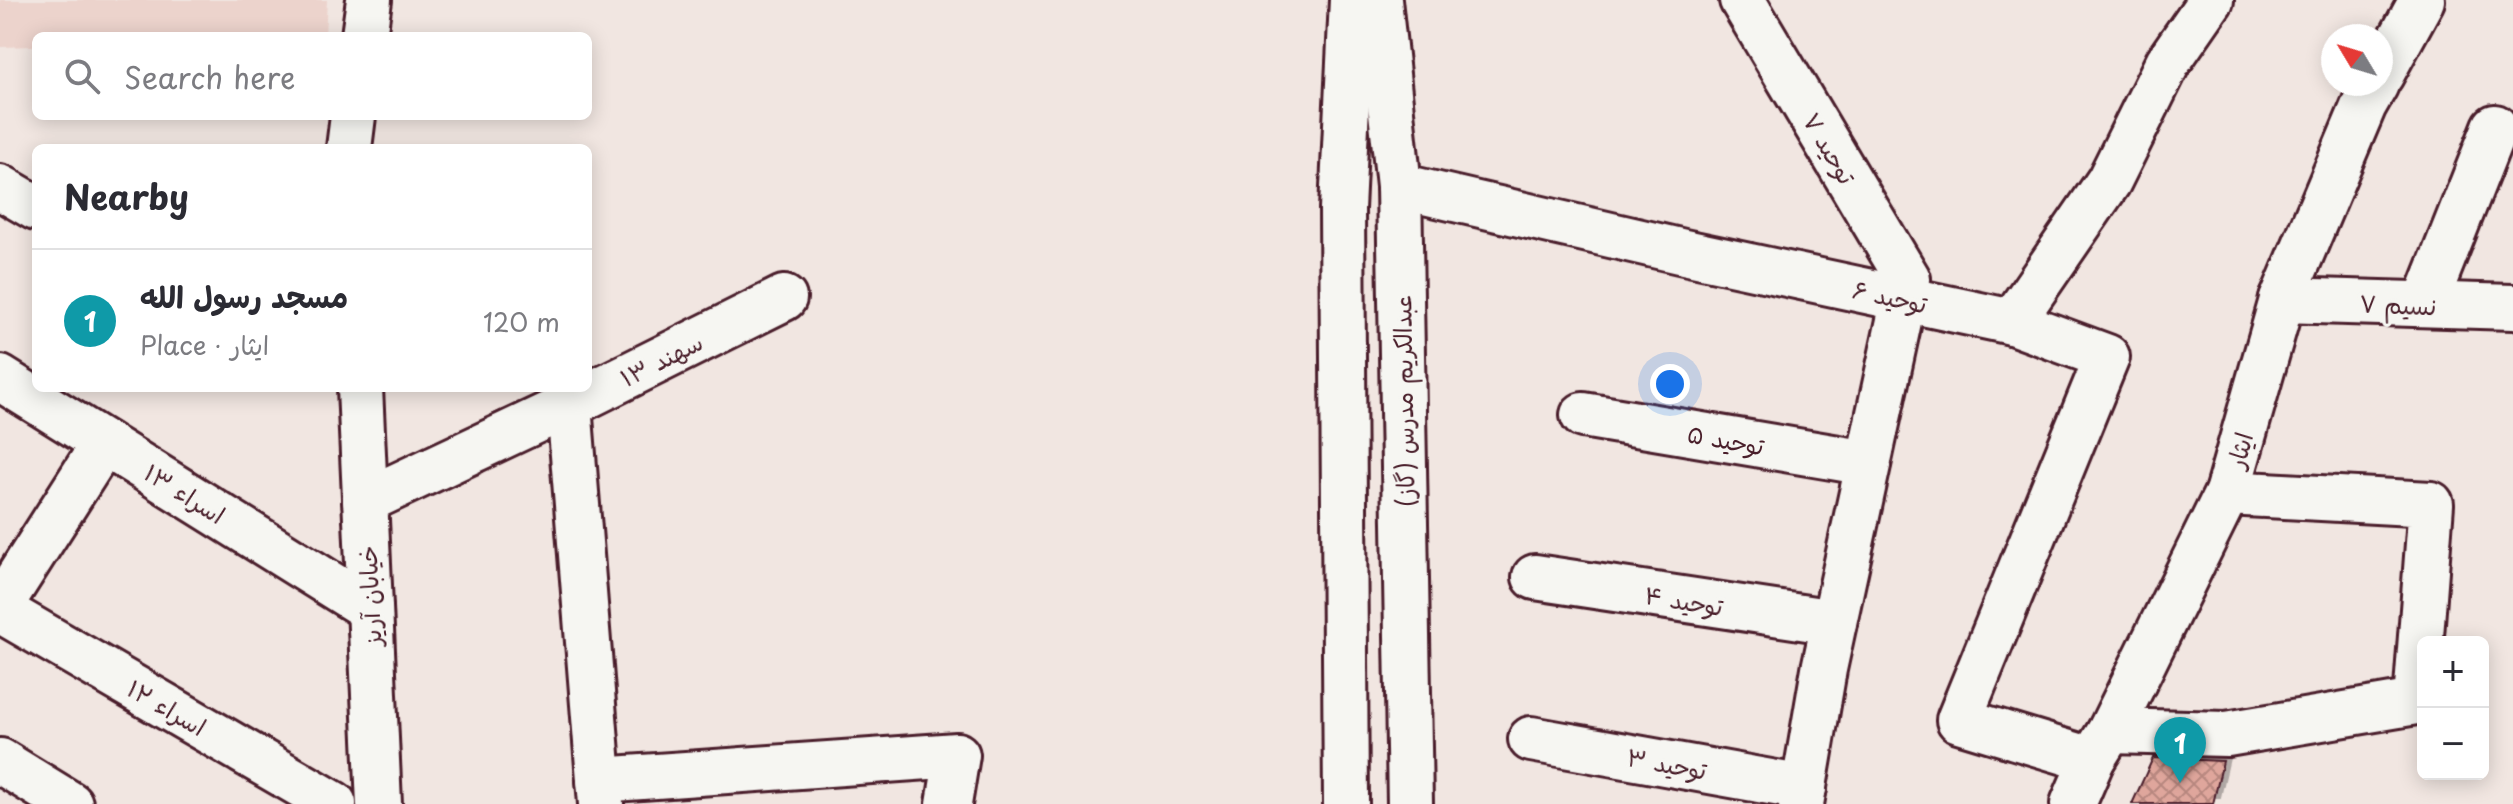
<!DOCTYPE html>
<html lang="en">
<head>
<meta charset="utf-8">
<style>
	body { margin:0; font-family:"Playpen Sans","Playpen Sans Arabic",sans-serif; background:#f2f2f3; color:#2b2b33 }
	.controls { position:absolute; right:24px; bottom:24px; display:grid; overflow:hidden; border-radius:12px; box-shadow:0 4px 20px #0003 }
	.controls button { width:72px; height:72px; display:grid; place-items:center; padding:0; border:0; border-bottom:2px solid #e1e1e2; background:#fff; color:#2b2b33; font:40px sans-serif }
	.compass { position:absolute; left:2321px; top:24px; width:72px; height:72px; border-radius:50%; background:#fff; box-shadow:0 4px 20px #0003; rotate:308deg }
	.you { position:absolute; left:1670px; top:384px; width:28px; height:28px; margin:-20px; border:6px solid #fff; border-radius:50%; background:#1a73e8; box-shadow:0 0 0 12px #1a73e833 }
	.badge { display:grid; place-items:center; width:52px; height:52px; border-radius:50%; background:#2563eb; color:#fff; font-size:26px; font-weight:700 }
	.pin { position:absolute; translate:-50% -66px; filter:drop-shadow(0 2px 4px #0008) }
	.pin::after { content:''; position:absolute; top:42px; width:28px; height:24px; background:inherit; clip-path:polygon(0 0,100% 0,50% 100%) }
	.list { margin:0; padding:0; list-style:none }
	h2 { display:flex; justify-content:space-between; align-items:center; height:104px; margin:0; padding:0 32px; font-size:34px }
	h2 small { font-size:26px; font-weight:400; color:#7c7c81 }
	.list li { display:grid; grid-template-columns:52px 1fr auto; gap:24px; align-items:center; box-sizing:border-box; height:144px; padding:0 32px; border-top:2px solid #e1e1e2 }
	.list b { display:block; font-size:30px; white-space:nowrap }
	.list p { margin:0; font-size:26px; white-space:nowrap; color:#7c7c81 }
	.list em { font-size:26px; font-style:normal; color:#7c7c81 }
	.icon { flex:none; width:44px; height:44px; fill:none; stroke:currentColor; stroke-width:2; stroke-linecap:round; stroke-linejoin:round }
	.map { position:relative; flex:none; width:2513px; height:804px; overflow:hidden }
	.search { position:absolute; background:#fff; box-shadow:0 4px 20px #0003; left:32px; top:32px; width:560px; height:88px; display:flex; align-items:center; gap:20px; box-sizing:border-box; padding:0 28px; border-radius:12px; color:#7c7c81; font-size:30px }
	.panel { position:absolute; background:#fff; box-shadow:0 4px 20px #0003; left:32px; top:144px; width:560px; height:248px; border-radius:12px }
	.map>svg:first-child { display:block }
	.built { fill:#ecd3cc }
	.building { fill:url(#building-cross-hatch); stroke:#4a1f2b; stroke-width:2; filter:url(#shadow) }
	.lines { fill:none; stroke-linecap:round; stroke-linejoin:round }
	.minor-casing { stroke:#4a1f2b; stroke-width:50 }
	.minor { stroke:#f6f6f2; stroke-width:44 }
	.labels { text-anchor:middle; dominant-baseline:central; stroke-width:7; stroke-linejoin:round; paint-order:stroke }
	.street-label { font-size:24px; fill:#4a1f2b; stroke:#f6f6f2 }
</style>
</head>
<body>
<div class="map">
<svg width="2513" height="804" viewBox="0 0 2513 804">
	<defs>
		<pattern id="building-cross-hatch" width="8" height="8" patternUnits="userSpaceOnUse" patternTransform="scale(2)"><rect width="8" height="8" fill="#dfa69c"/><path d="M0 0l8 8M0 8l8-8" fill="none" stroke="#b7877f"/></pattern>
		<filter id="shadow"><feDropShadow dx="7" dy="-7" stdDeviation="0" flood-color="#0004"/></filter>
	</defs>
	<rect width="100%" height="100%" fill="#f1e6e1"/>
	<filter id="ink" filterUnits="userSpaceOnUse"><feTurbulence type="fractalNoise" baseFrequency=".0125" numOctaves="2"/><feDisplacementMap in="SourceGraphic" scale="16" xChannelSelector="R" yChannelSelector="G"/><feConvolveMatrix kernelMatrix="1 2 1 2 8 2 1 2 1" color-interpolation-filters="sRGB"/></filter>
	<g filter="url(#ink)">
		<polygon class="built" points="0,0 327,0 325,36 36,36 36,46 0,47"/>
		<polygon class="building" points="2153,758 2223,761 2213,804 2132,804"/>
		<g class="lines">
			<g class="minor-casing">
				<g id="minor">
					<polyline points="1379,0 1399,186 1410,804"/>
					<polyline points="1742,0 1908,279 1824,669 1801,804"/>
					<polyline points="364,36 369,0"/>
					<polyline points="2381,75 2422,0"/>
					<polyline points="349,148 353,116"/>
					<polyline points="1399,186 1684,252 2012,322 2109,181 2168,62 2211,0"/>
					<polyline points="0,187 36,208"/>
					<polyline points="2282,300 2513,307"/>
					<polyline points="2425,304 2495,127"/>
					<polyline points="2012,322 2107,357 1959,720 2092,760"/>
					<polyline points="0,378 370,609"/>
					<polyline points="360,388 379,804"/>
					<polyline points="569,405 601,804"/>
					<polyline points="1583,415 1868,463"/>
					<polyline points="365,501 569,405 784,298"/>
					<polyline points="1535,577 1834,622"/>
					<polyline points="0,606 104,443"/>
					<polyline points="0,610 334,804"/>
					<polyline points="2110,731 2227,734 2416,702 2431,504 2227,493"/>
					<polyline points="1531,739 1804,788"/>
					<polyline points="0,761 70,804"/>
					<polyline points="599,780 957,755 949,804"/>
					<polyline points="1346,804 1342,209 1352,0"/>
					<polyline points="2073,804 2092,760 2110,731 2227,493 2282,300 2364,105 2376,84"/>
				</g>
			</g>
			<use href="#minor" class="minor"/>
		</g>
	</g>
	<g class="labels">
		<g class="street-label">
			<text transform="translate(1830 148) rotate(59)">توحید ۷</text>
			<text transform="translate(1890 296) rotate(12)">توحید ۶</text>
			<text transform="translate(2398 304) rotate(2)">نسیم ۷</text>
			<text transform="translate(661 359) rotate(-27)">سهند ۱۳</text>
			<text transform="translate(1403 401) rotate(-91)">عبدالکریم مدرس (گاز)</text>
			<text transform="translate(1726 439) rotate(10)">توحید ۵</text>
			<text transform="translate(2239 450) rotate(-74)">ایثار</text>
			<text transform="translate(185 493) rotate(32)">اسراء ۱۳</text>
			<text transform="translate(369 596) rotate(-93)">خیابان آریز</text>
			<text transform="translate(1684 600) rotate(9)">توحید ۴</text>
			<text transform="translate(167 707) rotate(30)">اسراء ۱۲</text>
			<text transform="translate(1667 763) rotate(10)">توحید ۳</text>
		</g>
	</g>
</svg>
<div class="controls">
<button>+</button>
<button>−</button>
</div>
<svg class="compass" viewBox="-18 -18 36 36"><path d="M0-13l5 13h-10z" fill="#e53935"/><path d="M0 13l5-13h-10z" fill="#7c7c81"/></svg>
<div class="you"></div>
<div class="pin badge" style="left:2180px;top:783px;background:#0f9aa8">1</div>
<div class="search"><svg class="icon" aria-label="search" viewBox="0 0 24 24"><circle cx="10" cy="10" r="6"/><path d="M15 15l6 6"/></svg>Search here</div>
<section class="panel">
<h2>Nearby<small></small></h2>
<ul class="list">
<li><span class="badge" style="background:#0f9aa8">1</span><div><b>مسجد رسول الله</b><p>Place · ایثار</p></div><em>120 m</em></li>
</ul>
</section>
</div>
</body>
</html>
